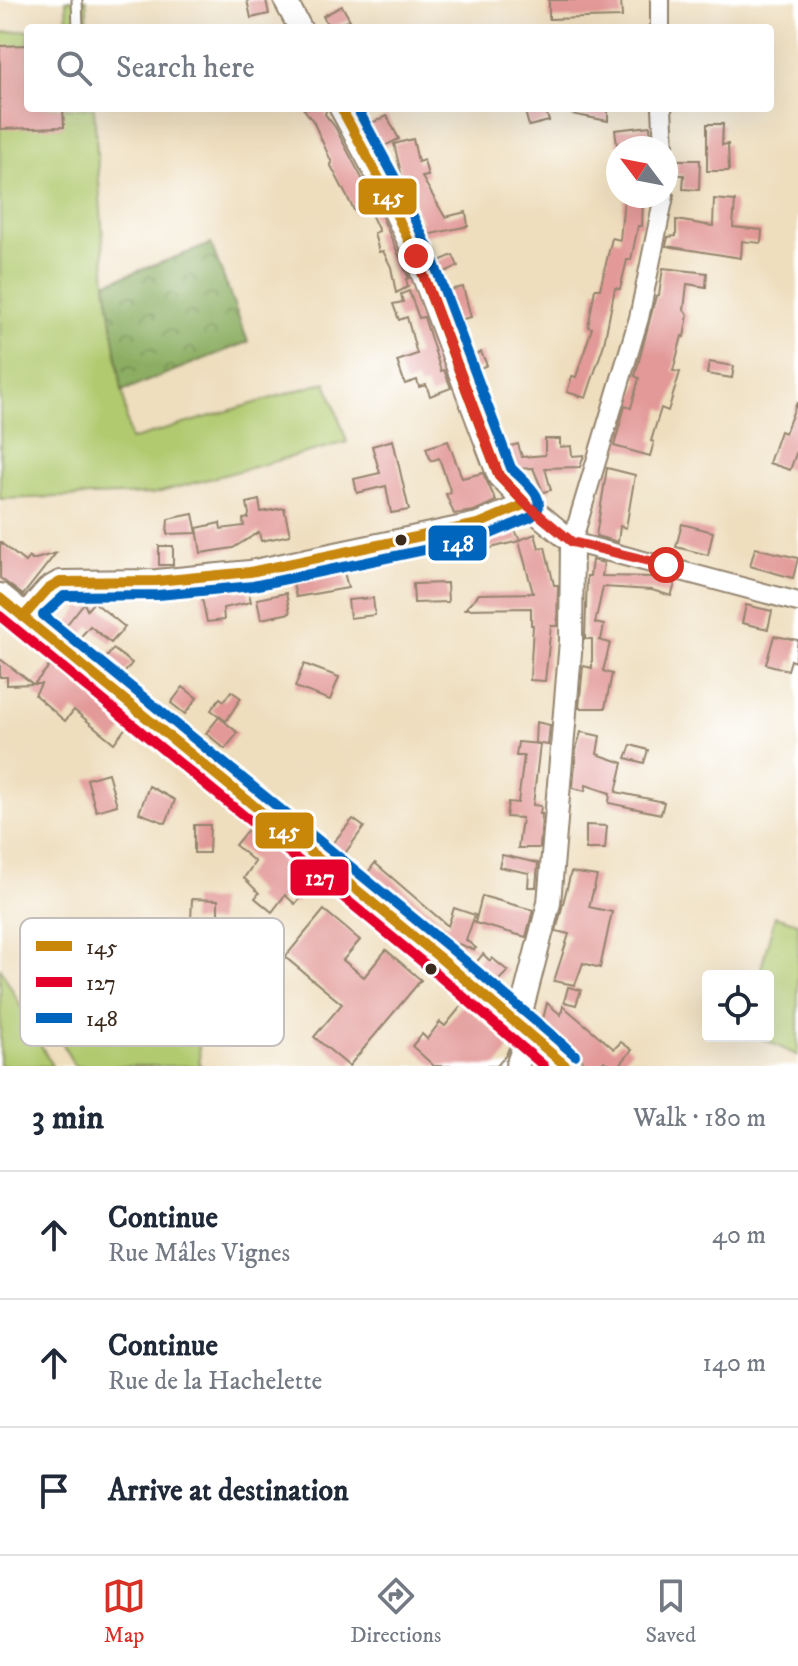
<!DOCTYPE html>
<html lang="en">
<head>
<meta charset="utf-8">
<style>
	body { margin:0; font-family:"IM FELL DW Pica",serif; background:#f6f6f7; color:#1f2937 }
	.controls { position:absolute; right:24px; bottom:24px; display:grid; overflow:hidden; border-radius:8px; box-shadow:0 8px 32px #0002 }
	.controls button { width:72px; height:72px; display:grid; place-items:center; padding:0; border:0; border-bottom:2px solid #e0e1e3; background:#fff; color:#1f2937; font:40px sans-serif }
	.compass { position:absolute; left:606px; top:136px; width:72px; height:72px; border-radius:50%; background:#fff; box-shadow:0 8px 32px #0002; rotate:302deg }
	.stop { position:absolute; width:24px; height:24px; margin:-18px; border:6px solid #d93025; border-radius:50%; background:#fff }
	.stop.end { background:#d93025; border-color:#fff; box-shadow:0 2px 8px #0008 }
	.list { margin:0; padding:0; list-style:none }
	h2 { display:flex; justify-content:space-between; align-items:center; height:104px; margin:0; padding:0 32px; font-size:34px }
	h2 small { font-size:26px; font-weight:400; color:#747a83 }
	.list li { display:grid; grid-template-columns:52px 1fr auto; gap:24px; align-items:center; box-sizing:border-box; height:128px; padding:0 32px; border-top:2px solid #e0e1e3 }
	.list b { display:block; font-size:30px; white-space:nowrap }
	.list p { margin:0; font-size:26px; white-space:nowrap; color:#747a83 }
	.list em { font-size:26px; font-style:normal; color:#747a83 }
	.icon { flex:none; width:44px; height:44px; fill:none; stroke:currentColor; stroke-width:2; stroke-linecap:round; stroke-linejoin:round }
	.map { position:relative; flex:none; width:798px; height:1066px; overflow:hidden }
	.search { position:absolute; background:#fff; box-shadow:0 8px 32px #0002; left:24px; right:24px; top:24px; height:88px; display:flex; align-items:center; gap:20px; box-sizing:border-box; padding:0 28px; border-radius:8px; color:#747a83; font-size:30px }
	.sheet { height:488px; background:#fff }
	nav { display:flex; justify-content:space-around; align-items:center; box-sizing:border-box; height:112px; border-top:2px solid #e0e1e3; background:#fff; font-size:22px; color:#747a83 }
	nav a { display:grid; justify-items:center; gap:4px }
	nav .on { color:#d93025 }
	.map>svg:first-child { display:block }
	.green { fill:#b1ca70; stroke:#767a47; stroke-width:2 }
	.forest { fill:url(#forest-crowns); stroke:#646c40; stroke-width:2 }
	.building { fill:#e29997 }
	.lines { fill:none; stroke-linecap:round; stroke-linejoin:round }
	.service-casing { stroke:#94846e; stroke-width:13 }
	.minor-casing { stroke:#94846e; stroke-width:22 }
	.tertiary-casing { stroke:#94846e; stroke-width:26 }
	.primary-casing { stroke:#94846e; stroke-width:32 }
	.service { stroke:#fff; stroke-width:9 }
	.minor { stroke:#fff; stroke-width:18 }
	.tertiary { stroke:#fff; stroke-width:22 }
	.primary { stroke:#fff; stroke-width:28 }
	.bus-1-casing { stroke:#fff; stroke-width:16 }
	.bus-2-casing { stroke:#fff; stroke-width:16 }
	.bus-3-casing { stroke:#fff; stroke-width:16 }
	.bus-1 { stroke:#c88708; stroke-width:10 }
	.bus-2 { stroke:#e4002b; stroke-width:10 }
	.bus-3 { stroke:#0065bd; stroke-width:10 }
	.route { stroke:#d93025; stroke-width:10 }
	.bus-dot { fill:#3b2a1e; stroke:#fff; stroke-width:3 }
	.key { fill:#fff; stroke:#c4bfbc; stroke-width:2 }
	.key-label { font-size:22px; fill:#3b2a1e }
	.line-badge { stroke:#fff; stroke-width:3 }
	.badge-label { font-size:22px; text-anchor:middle; font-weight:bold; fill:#fff }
</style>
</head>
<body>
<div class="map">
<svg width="798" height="1066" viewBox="0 0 798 1066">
	<defs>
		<pattern id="forest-crowns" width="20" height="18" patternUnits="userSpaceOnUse" patternTransform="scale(2)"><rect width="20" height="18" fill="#8cae62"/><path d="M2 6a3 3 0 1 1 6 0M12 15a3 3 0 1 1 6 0" fill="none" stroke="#748e50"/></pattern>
	</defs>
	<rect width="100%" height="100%" fill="#fff"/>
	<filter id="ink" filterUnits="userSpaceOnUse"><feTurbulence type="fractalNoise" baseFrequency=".0125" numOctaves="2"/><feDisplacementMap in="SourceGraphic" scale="16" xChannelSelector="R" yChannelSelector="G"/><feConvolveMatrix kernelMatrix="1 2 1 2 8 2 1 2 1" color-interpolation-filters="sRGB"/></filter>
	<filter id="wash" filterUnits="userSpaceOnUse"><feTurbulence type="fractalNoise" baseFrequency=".006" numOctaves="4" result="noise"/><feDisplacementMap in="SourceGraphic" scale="32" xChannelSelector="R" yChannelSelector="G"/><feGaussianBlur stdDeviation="1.8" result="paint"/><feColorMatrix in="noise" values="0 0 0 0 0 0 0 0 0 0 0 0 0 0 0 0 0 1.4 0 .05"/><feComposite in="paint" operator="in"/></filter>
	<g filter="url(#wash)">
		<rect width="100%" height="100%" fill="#eedebe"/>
		<g class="green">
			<polygon points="66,0 86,0 88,28 42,28 67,25"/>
			<polygon points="28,30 28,108 94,108 106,283 130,440 326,382 347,442 153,494 0,499 0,33"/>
			<polygon points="775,916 798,923 798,1056 757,1036 768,1036 768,976 759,976"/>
			<polygon points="0,967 52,1066 0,1066"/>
			<polygon points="123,992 198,1029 200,1066 74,1066 61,1040"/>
		</g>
		<polygon class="forest" points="211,244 248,342 122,391 106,283"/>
		<g id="blocks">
			<g class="building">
				<polygon points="247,0 266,0 269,14 251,18"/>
				<polygon points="549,0 621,0 622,17 549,19"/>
				<polygon points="342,6 350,20 329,28 323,16"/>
				<polygon points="28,45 28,108 63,108 64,127 0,129 0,46"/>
				<polygon points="303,108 327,108 325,114 335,127 375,203 356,214 330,164 332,163 313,121"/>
				<polygon points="524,108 545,108 549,121 529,126"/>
				<polygon points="572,108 608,108 608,121 571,114"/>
				<polygon points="387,116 399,139 380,148 369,124"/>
				<polygon points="707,124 723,124 722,145 728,144 729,171 707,171"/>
				<polygon points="650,126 652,148 628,148 628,144 617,145 615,130"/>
				<polygon points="413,139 418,162 424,160 428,176 422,177 445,217 466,212 468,226 422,236 416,223 422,221 406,193 394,144"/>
				<polygon points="677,160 700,160 699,190 683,189 684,175 677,175"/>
				<polygon points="624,199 643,200 642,226 638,226 631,260 627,260 620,289 615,288 604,344 586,398 567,392 572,376 576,377 592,328 588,327 595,289 600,289 612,238 620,240"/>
				<polygon points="714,199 735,201 733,227 762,230 761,243 742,241 741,258 666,246 668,237 676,236 676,220 713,226"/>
				<polygon points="378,208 409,278 406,279 408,287 396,293 391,267 383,251 379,252 374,233 379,231 370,212"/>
				<polygon points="453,255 458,266 438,275 434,263"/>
				<polygon points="663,268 707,273 706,287 687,284 684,310 688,315 684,337 682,336 673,371 680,372 668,411 661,408 651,441 654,442 650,456 614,446 625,406 631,408 639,378 635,376 656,296 659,295"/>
				<polygon points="463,287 471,317 455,321 446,291"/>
				<polygon points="409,291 419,318 424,317 441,371 444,370 451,388 430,396 426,385 419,387 417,380 405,384 397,361 417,354 407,317 399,320 393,304 403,302 401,294"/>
				<polygon points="481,352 487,365 474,371 469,357"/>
				<polygon points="709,362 734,366 732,378 707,374"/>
				<polygon points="797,402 798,448 790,470 769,463 780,431 785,433"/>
				<polygon points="545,439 560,439 560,447 571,446 572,456 584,455 580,467 545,468 551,490 543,492 533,468 512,469 504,448 518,444 522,457 545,455"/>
				<polygon points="393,440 409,510 391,513 386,486 357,493 354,479 380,473 372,446"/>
				<polygon points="448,441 462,478 483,473 496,501 474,511 454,514 446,494 451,493 439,458 431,461 426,448"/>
				<polygon points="607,468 635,475 626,528 620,526 618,542 596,536"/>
				<polygon points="259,500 261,512 284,508 290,535 261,541 259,532 233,548 201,553 197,528 220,523 221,529 244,526 243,519 248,518 249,514 247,503"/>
				<polygon points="193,514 197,533 167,534 168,519"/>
				<polygon points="682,524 713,532 708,555 676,547"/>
				<polygon points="513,527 520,540 535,534 539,548 545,547 554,585 558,585 557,626 551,626 545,681 530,680 533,625 531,625 531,608 465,609 479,594 533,593 519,541 475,552 472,540"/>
				<polygon points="0,542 25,562 29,557 32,560 56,553 23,595 0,578"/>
				<rect x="159" y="546" width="14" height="19"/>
				<polygon points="755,548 798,558 793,578 750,566"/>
				<polygon points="592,560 604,563 602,576 655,577 675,584 671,596 652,590 603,587 595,623 604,625 601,640 598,640 610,643 603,671 612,674 605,708 579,708 583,666 592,668 592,639 585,639 587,576 590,576"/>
				<polygon points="338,568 339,573 344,572 348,588 296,597 292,579"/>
				<polygon points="447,583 448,602 414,603 413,584"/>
				<polygon points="237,587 238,591 248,589 251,602 223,608 224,620 207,622 201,594"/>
				<polygon points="286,593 290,613 261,619 257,599"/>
				<polygon points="373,598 375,615 350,618 348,600"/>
				<polygon points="94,602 125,627 111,643 90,626 78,640 64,628 84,603 87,610"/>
				<polygon points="746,605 772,611 768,629 742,623"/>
				<polygon points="774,636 798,640 795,662 791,660 788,670 766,664"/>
				<polygon points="113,649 132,663 122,676 104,661"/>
				<polygon points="0,659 24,677 33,684 7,685 7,677 0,677"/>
				<polygon points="52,663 127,726 114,743 74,710 65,721 35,695 41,684 34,684"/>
				<polygon points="304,664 339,677 330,700 295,687"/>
				<polygon points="183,687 197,698 185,714 171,703"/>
				<polygon points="231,691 241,698 226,721 211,710 220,698 224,701"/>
				<polygon points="219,717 238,733 225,749 206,733"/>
				<polygon points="536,722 550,725 548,745 535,743"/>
				<polygon points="581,732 600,736 597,754 623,763 616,792 664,802 661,814 609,803 610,793 586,785 585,791 573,788 576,749"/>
				<polygon points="518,742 540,744 533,805 541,806 540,814 542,814 540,848 518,848 522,818 506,817 508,802 518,803 524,756 516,756"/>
				<polygon points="631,745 648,750 644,763 626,758"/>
				<polygon points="108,773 117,805 96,811 87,779"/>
				<polygon points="149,786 175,800 166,823 139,813"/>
				<polygon points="353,819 364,827 343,856 330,846"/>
				<polygon points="194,825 210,825 209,853 194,853"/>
				<polygon points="586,825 607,826 605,849 586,849"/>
				<polygon points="250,827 314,881 295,904 285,895 272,912 255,898 259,893 244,878 255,862 235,845"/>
				<polygon points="502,855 538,863 536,887 528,887 529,873 499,867"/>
				<polygon points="375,863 448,926 454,908 475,915 466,940 476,948 474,950 443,938 366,875"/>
				<polygon points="571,872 597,876 589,907 612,912 600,968 583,963 575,985 554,981 569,934 556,931"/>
				<polygon points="482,896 533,910 526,937 475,923"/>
				<polygon points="192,899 218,900 218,922 191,921"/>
				<polygon points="324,910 360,940 343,960 364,977 386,950 421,980 349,1066 314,1037 342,1004 285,957"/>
				<polygon points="483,954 490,961 492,958 508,971 496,983 474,965"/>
				<polygon points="568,987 581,990 576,1005 564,1002"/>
				<polygon points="547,1003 561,1015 563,1006 614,1049 621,1042 632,1050 619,1066 611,1066 604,1061 600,1066 587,1066 577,1053 542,1023"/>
				<polygon points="463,1004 510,1045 506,1055 497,1066 434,1066 412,1046 422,1034 427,1039 440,1022 445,1026"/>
			</g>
		</g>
	</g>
	<g filter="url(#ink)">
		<use href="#blocks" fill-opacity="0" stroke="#94846e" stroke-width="2"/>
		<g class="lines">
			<g class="service-casing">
				<polyline id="service" points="77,0 78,28"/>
			</g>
			<g class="minor-casing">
				<g id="minor">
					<polyline points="660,0 660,28"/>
					<polyline points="662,108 664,148"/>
					<polyline points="664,196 639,318 572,542 798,602"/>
				</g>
			</g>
			<g class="tertiary-casing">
				<g id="tertiary">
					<polyline points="285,0 300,28"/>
					<polyline points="341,108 382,184 416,256 499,476 526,504 572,542 571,641 549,903 522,1008 525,1044 517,1066"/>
					<polyline points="23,617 48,589 60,582 157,581 250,572 478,524 526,504"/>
				</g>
			</g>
			<g class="primary-casing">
				<polyline id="primary" points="0,598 440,958 566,1066"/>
			</g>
			<use href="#service" class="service"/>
			<use href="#minor" class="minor"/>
			<use href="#tertiary" class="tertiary"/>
			<use href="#primary" class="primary"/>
			<g class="bus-1-casing">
				<g id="bus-1">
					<polyline points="341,108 382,184 416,256 499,476 526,504"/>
					<polyline points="0,598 440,958 566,1066"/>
					<polyline points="23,617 48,589 60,582 157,581 250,572 478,524 526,504"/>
				</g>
			</g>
			<g class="bus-2-casing">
				<polyline id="bus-2" points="0,616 431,969 544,1066"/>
			</g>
			<g class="bus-3-casing">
				<path id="bus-3" d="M357,108l38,70 34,72 82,218c12,13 42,33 20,49l-50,21 -228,48 -95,9 -94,1 -21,19 406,332 126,108"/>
			</g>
			<use href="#bus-1" class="bus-1"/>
			<use href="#bus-2" class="bus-2"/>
			<use href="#bus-3" class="bus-3"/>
		</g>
	</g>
	<g class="lines" filter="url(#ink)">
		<polyline class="route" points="416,256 499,476 526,504 572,542 666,565"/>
	</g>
	<g class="bus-dot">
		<circle cx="401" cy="540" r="7"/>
		<circle cx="431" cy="969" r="7"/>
	</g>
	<rect x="20" y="918" width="264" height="128" rx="12" class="key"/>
	<rect x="36" y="941" width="36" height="10" fill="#c88708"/>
	<rect x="36" y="977" width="36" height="10" fill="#e4002b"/>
	<rect x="36" y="1013" width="36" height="10" fill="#0065bd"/>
	<g class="key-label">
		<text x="86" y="954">145</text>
		<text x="86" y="990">127</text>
		<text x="86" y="1026">148</text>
	</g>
	<g class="line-badge">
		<rect x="357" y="177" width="61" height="39" rx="8" fill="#c88708"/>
		<rect x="427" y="524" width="61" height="38" rx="8" fill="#0065bd"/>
		<rect x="254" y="811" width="61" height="39" rx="8" fill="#c88708"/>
		<rect x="289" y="858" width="61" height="39" rx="8" fill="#e4002b"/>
	</g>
	<g class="badge-label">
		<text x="388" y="204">145</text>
		<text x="458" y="551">148</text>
		<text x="284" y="838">145</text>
		<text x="320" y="885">127</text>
	</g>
</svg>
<div class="controls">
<button><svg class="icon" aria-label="locate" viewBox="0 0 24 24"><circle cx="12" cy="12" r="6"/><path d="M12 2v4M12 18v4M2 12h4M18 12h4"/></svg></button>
</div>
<svg class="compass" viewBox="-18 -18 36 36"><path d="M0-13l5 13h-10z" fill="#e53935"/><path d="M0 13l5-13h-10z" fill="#747a83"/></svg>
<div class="stop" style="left:666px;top:565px"></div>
<div class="stop end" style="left:416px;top:256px"></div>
<div class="search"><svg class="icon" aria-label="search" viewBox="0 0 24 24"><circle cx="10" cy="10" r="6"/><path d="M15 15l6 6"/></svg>Search here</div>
</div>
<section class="sheet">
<h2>3 min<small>Walk · 180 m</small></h2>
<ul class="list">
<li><svg class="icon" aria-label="ahead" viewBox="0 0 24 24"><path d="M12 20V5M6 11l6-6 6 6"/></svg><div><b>Continue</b><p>Rue Mâles Vignes</p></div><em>40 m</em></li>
<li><svg class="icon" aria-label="ahead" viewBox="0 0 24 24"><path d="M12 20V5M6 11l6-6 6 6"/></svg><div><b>Continue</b><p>Rue de la Hachelette</p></div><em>140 m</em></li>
<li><svg class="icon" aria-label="arrive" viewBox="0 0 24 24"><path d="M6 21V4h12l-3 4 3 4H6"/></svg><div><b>Arrive at destination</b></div></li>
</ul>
</section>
<nav>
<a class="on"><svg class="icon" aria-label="map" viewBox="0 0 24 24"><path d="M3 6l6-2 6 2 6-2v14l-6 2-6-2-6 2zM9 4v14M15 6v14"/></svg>Map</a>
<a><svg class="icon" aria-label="directions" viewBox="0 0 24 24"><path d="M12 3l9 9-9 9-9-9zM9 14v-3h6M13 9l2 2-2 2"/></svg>Directions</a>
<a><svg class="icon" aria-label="saved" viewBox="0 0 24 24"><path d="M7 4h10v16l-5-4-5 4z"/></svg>Saved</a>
</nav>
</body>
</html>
